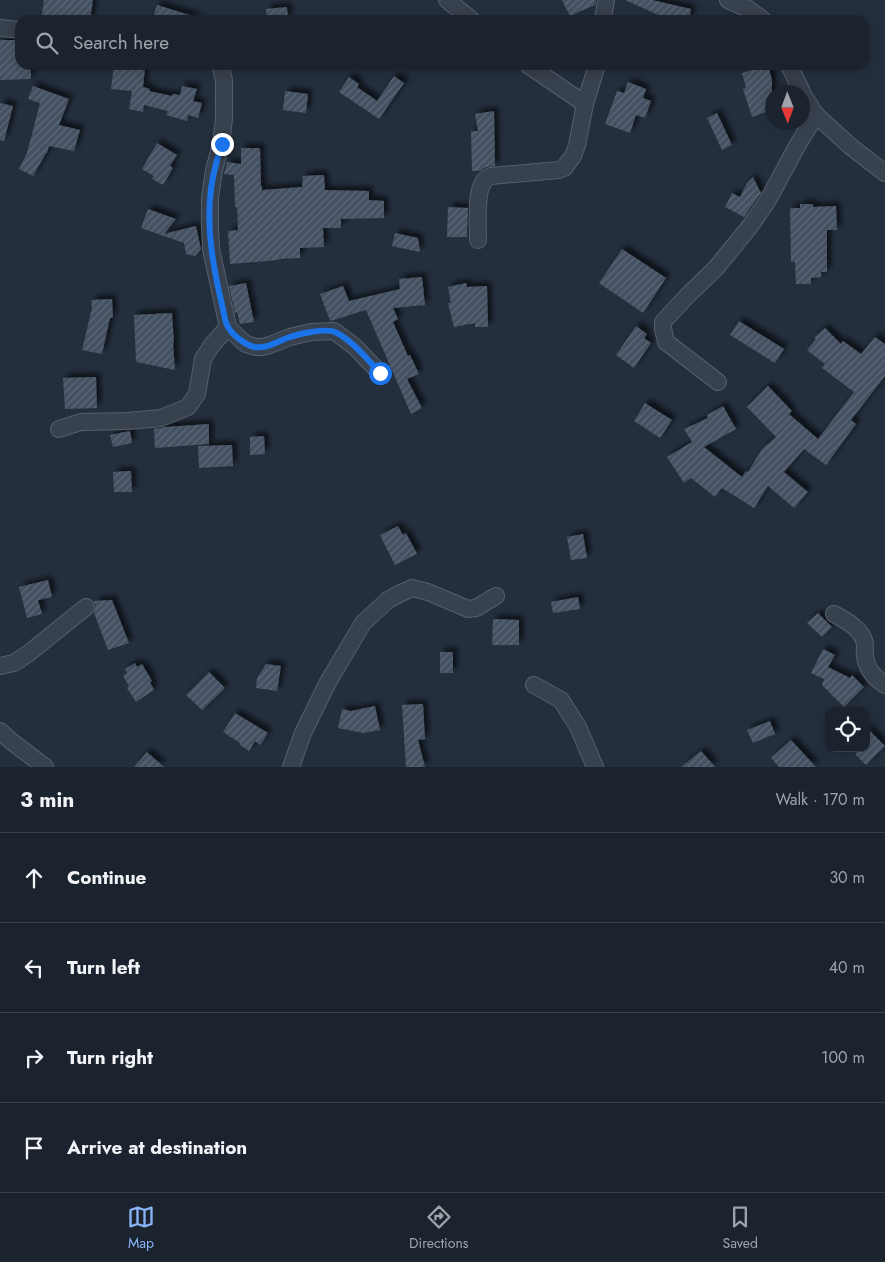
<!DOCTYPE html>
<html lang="en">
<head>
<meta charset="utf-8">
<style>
	body { margin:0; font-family:Jost,sans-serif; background:#282f3a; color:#f1f3f6 }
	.controls { position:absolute; right:15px; bottom:15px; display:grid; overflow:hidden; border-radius:10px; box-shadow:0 2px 12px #0003 }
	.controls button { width:45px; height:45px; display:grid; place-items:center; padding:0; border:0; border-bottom:1px solid #39404a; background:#1b232e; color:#f1f3f6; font:25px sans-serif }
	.compass { position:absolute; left:765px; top:85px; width:45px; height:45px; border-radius:50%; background:#1b232e; box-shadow:0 2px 12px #0003; rotate:179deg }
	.stop { position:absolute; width:15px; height:15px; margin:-11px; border:4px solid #1a73e8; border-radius:50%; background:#fff }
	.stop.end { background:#1a73e8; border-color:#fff; box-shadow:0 1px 5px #0008 }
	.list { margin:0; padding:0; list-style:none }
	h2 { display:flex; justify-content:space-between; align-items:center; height:65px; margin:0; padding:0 20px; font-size:21px }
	h2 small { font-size:16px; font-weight:400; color:#a0a4aa }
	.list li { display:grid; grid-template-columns:32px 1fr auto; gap:15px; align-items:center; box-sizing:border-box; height:90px; padding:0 20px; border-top:1px solid #39404a }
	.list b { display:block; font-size:19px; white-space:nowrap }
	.list em { font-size:16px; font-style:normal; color:#a0a4aa }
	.icon { flex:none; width:28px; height:28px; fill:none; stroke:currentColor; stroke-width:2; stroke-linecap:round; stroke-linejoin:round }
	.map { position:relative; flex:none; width:885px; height:767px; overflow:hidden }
	.search { position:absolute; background:#1b232e; box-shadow:0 2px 12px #0003; left:15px; right:15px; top:15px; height:55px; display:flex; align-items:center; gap:12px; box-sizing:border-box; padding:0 18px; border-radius:15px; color:#a0a4aa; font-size:19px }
	.sheet { height:425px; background:#1b232e }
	nav { display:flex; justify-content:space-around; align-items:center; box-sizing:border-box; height:70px; border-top:1px solid #39404a; background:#1b232e; font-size:14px; color:#a0a4aa }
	nav a { display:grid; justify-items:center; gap:2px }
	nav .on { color:#8ab4f8 }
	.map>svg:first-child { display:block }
	.building { fill:url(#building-hatch); filter:url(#shadow) }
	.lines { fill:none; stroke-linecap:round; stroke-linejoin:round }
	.minor-casing { stroke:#565f6c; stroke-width:18 }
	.minor { stroke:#38414e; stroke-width:16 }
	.route { stroke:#1a73e8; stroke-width:6 }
</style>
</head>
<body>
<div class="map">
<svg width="885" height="767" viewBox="0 0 885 767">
	<defs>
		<pattern id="building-hatch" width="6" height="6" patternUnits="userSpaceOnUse" patternTransform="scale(1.25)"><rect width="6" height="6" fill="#455162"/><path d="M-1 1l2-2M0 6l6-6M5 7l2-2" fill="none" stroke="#5d6877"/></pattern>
		<filter id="shadow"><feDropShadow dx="4.5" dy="-4.5" stdDeviation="2.5" flood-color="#0009"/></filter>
	</defs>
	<rect width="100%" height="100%" fill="#242f3e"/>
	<g class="building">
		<polygon points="44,0 93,0 90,20 41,20"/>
		<polygon points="562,0 596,0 595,5 570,16"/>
		<polygon points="625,0 652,0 691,9 689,20 663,20 663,17"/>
		<polygon points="157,5 196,17 196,20 152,20"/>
		<polygon points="287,7 288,20 267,20 266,9"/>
		<polygon points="0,40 20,40 20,65 31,65 31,79 0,80"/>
		<polygon points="114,65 132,65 132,66 145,68 143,87 150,89 149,91 172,96 173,94 180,95 182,86 197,89 193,101 202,103 198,118 188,115 187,121 166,115 168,111 144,105 143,112 129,109 132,91 111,89"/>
		<polygon points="768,65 772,80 772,110 752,117 743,89 746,88 742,73"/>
		<polygon points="394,76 404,83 379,119 339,92 349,77 359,84 357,87 377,101"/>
		<polygon points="628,82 646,89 643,98 651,101 645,118 636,115 630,133 605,124 617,91 624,93"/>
		<polygon points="33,86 69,99 59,125 80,130 74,151 49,146 47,153 46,153 33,176 19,169 27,153 40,103 28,99"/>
		<polygon points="285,91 308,94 306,113 283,110"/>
		<polygon points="0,103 13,106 4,141 0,140"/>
		<polygon points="494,111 495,166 486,167 480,171 472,171 471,131 478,131 475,114"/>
		<polygon points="717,113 732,145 722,150 707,118"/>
		<polygon points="157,143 177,155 170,166 173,168 163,185 152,179 154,176 142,169"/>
		<polygon points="241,148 260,148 261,186 262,186 262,190 302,187 303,176 324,175 325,190 369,191 369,200 384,201 384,218 341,219 341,228 323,228 324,247 300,248 300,258 279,259 279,260 230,264 228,231 238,230 237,207 235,207 234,175 224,174 227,162 241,164"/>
		<polygon points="753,177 761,193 744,217 725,207 732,193 740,197 747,183"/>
		<polygon points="800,204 813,204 813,207 836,206 837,230 827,230 827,272 821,272 821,277 811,278 811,284 796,284 795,262 791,262 790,208 800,208"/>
		<polygon points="448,207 468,208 467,237 447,237"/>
		<polygon points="148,209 176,219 164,234 196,226 201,249 195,256 186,254 184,243 141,228"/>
		<polygon points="395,233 418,238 420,252 392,246"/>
		<polygon points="622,249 666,278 643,313 599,283"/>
		<polygon points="422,277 425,305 393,308 398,319 393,322 408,356 410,355 419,374 407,379 422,408 411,414 366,310 330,321 320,294 343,286 349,301 400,289 399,279"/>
		<polygon points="246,283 254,322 240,324 237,312 235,313 229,286"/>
		<polygon points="466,283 467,287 487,286 488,327 475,327 475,323 454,327 448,303 451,303 448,287"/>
		<polygon points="112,299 113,317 110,318 102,354 82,350 92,308 91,300"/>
		<polygon points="172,313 174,343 173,343 175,370 136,362 134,315"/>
		<polygon points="739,321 784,349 775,363 730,335"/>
		<polygon points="636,326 647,334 644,338 651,343 634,368 616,355"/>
		<polygon points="825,328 841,344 843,341 861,354 875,337 885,344 885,376 851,420 856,424 826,465 804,449 784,472 808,492 794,508 768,486 754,508 722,488 715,497 691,478 684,483 667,457 692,442 684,429 708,418 707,415 723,406 736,429 704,447 742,477 746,471 748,472 762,449 776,437 747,407 768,386 792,411 789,414 818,439 854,392 822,368 825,364 807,350 816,339 814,338"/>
		<polygon points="96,377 97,408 65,409 63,378"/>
		<polygon points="645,403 672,420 660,438 634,421"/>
		<polygon points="209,424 209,444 155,448 154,429 166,427"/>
		<polygon points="130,431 132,443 113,447 110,435"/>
		<polygon points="264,436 265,454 250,455 250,437"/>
		<polygon points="232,445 233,466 199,468 198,446"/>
		<polygon points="131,471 132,492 114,492 113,472"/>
		<polygon points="398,526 403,535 406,533 417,554 395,565 380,535"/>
		<polygon points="583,534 587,558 571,560 567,537"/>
		<polygon points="48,580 52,597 38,600 42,614 27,618 19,587"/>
		<polygon points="578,597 580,609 553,613 551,602"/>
		<polygon points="112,600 129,643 108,650 94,613 96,606 94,601"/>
		<polygon points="818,613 832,627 822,637 807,623"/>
		<polygon points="493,619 519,620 519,645 492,645"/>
		<polygon points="823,649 835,655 828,667 850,678 852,675 864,687 844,707 822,685 824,679 811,673"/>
		<rect x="440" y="652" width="13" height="21"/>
		<polygon points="135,663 137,667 142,664 152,681 150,682 154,690 136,702 127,688 129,686 123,676 127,673 125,669"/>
		<polygon points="266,664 281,666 277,691 256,688 257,678"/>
		<polygon points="209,672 225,688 202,710 186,695"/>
		<polygon points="423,704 425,739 418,740 425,767 406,767 402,705"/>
		<polygon points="375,706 380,730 363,733 338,728 342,709 351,711"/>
		<polygon points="235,713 268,733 260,745 255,741 249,751 240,745 240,743 223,732"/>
		<polygon points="770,721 775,734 753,743 747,730"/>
		<polygon points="866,727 885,746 866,765 855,754 861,748 866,748"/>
		<polygon points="791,740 816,767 779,767 771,758"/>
		<polygon points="701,751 715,767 681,767"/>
		<polygon points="147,752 164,767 134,767"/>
	</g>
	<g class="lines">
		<g class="minor-casing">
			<g id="minor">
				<polyline points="447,0 472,20"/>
				<polyline points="728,0 748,9 763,20"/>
				<polyline points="603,20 606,0"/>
				<polyline points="0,28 20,30"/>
				<polyline points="220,65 224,80 224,119 221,144 214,170 210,198 210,227 211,249 228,327 241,340 246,344 255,347 262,347 270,345 290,337 311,332 334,331 354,346 380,373"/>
				<polyline points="528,65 585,104"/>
				<polyline points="789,65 802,92"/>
				<polyline points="802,93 816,115 850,146 885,173"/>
				<path d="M478,240c0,-16 -3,-47 6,-59 2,-3 4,-3 7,-5l68,-6 5,-2 9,-12 4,-11 8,-41 12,-39"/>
				<polyline points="718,382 666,342 663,328 663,322 687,296 716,268 751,225 768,200 797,146 816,115"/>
				<polyline points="59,429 81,422 128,421 161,418 188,407 197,394 203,359 212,345 228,327"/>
				<path d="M834,614c11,6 25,13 30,26 2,5 0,11 1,16 2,14 9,21 20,29"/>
				<polyline points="0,666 14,663 29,653 86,607"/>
				<polyline points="534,685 561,700 578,727 595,767"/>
				<polyline points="0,731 11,741 45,767"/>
				<polyline points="291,767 303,733 328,682 363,623 388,600 399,594 412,588 428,592 468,609 476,608 496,596"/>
			</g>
		</g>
		<use href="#minor" class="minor"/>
	</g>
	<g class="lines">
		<path class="route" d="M222,144c-6,18 -11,37 -12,55 -3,36 4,71 12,106 2,6 2,16 6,22 4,8 18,18 26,20 12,2 23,-5 33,-9 10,-4 39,-10 48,-6 17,8 33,28 45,41"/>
	</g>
</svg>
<div class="controls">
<button><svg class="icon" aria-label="locate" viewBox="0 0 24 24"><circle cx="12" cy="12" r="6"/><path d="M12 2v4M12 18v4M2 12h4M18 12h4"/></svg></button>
</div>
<svg class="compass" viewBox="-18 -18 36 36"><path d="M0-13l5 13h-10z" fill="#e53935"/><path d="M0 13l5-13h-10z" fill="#a0a4aa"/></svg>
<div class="stop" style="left:380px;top:373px"></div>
<div class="stop end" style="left:222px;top:144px"></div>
<div class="search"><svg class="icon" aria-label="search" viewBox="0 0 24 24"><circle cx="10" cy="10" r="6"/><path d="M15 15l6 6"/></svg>Search here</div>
</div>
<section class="sheet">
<h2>3 min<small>Walk · 170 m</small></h2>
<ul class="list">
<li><svg class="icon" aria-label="ahead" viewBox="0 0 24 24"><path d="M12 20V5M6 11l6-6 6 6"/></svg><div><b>Continue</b></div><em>30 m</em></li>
<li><svg class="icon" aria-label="left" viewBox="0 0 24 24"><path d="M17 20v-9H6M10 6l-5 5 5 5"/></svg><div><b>Turn left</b></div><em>40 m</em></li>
<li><svg class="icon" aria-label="right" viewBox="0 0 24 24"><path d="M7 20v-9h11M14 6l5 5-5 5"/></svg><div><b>Turn right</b></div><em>100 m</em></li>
<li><svg class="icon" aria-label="arrive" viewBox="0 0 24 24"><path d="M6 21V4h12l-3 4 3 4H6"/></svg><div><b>Arrive at destination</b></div></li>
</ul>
</section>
<nav>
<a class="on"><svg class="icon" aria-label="map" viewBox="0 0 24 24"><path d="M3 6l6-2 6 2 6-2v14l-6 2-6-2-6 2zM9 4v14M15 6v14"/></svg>Map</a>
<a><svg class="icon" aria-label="directions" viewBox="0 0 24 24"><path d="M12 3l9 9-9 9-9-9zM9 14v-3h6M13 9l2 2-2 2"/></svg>Directions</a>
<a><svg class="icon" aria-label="saved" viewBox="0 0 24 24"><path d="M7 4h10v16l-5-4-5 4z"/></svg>Saved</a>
</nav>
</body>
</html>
